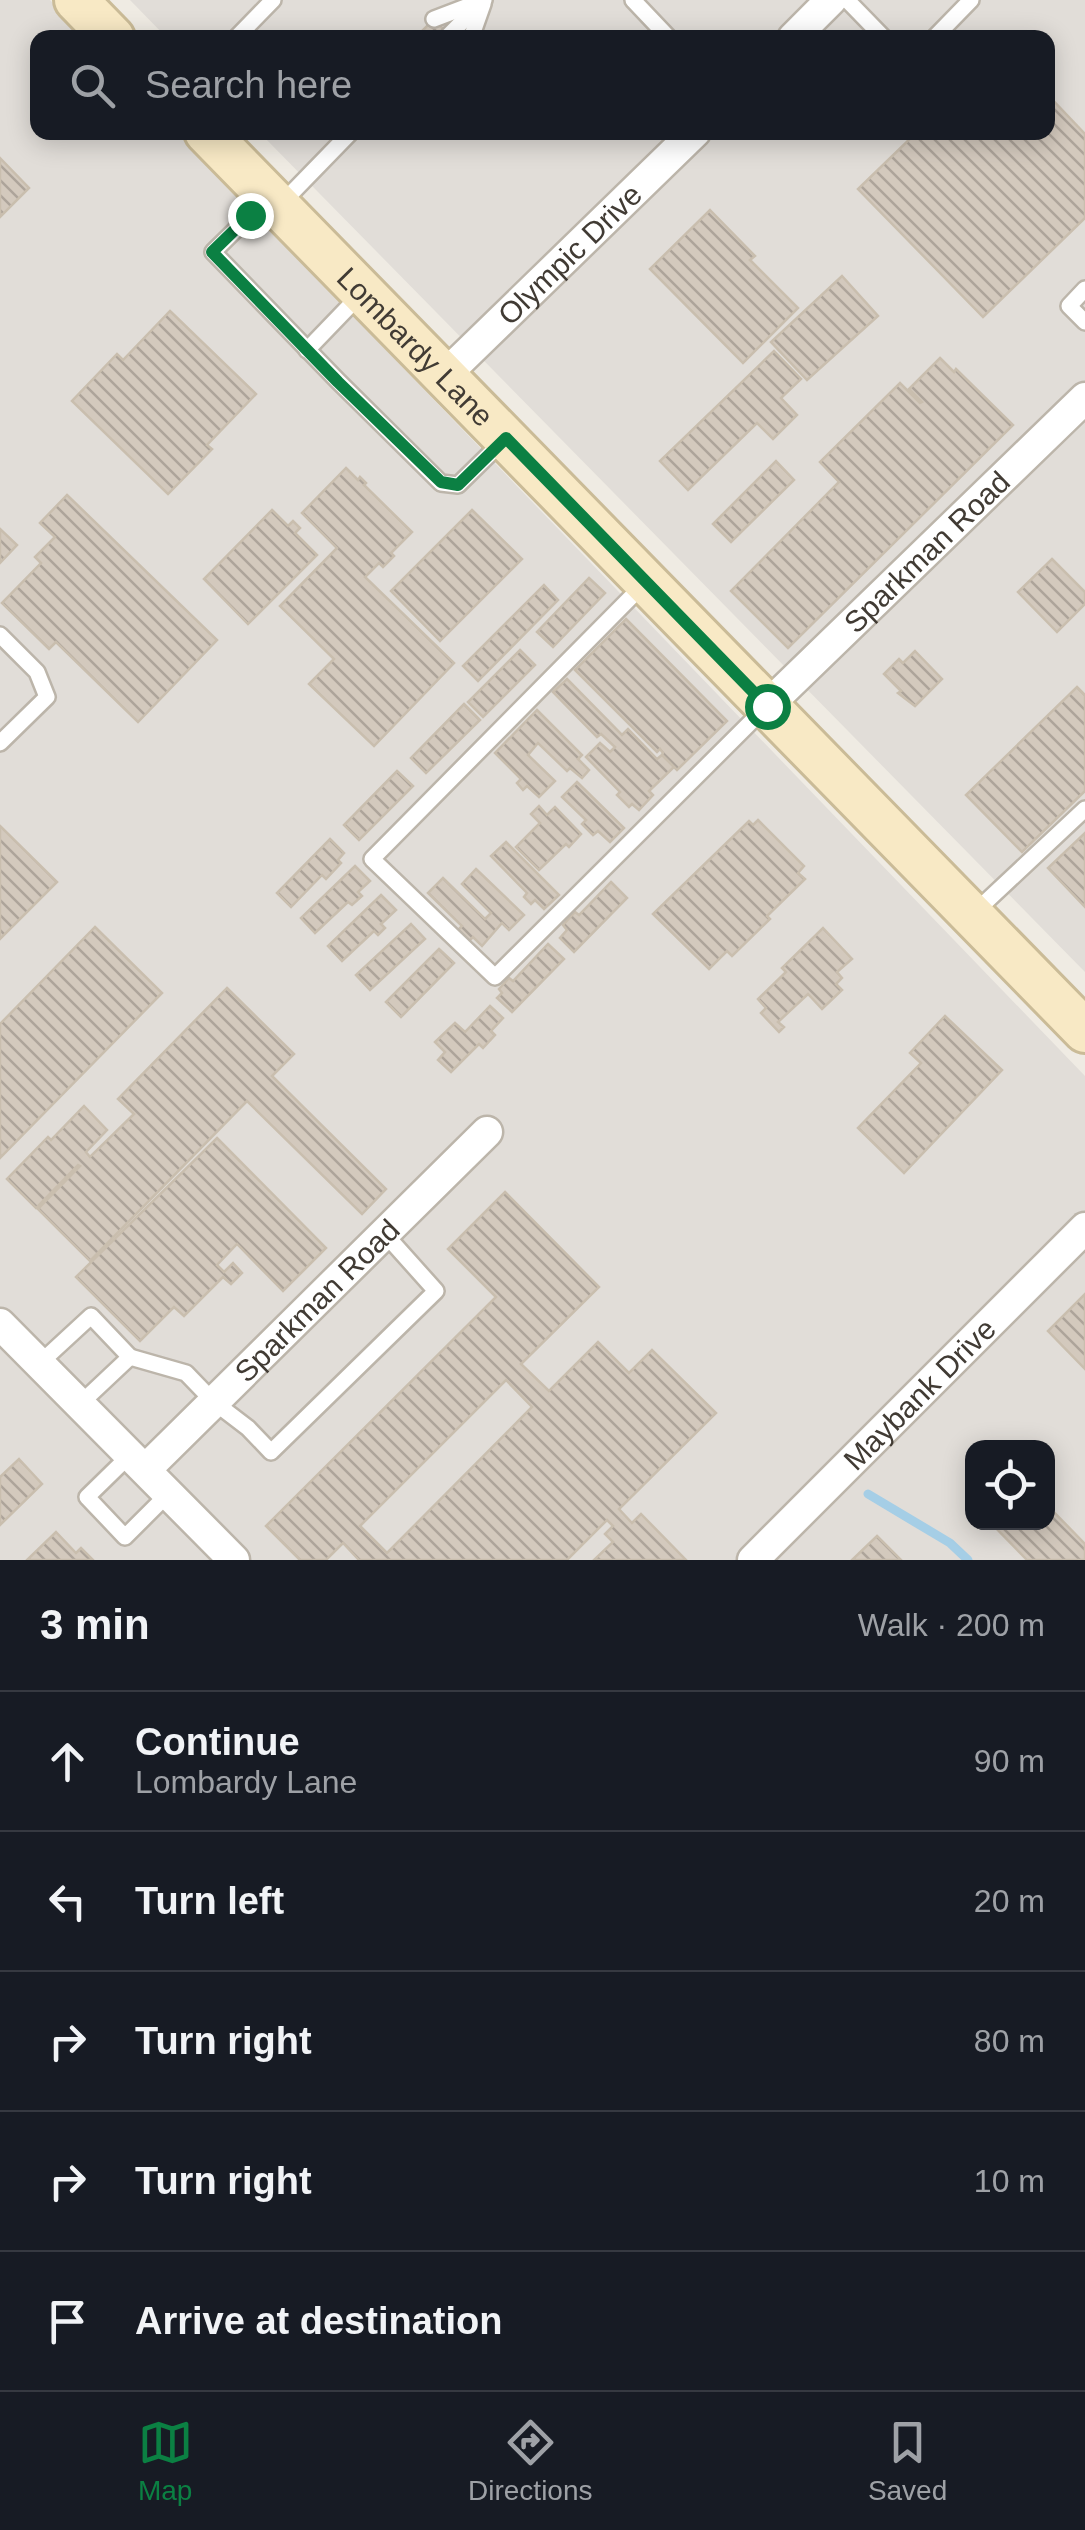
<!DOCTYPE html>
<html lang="en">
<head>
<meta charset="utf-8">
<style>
	body { margin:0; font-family:Helvetica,sans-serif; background:#242831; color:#f1f3f6 }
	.controls { position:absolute; right:30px; bottom:30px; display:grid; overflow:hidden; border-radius:20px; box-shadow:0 5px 25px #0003 }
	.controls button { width:90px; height:90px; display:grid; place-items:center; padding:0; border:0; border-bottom:2px solid #363941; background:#171b24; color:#f1f3f6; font:50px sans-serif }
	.stop { position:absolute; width:30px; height:30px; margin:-22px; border:8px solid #0b8043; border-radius:50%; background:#fff }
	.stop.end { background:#0b8043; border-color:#fff; box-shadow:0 2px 10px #0008 }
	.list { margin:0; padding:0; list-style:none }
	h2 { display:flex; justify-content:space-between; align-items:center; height:130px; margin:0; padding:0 40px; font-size:42px }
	h2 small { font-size:32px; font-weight:400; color:#9ea1a6 }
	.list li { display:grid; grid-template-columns:65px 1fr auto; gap:30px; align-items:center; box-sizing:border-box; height:140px; padding:0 40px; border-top:2px solid #363941 }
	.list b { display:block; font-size:38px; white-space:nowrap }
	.list p { margin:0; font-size:32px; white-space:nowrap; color:#9ea1a6 }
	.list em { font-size:32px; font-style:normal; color:#9ea1a6 }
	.icon { flex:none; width:55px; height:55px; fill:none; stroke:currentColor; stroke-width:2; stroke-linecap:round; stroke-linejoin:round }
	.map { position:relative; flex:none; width:1085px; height:1560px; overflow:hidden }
	.search { position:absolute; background:#171b24; box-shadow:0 5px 25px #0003; left:30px; right:30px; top:30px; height:110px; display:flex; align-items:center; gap:25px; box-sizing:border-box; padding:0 35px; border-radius:20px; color:#9ea1a6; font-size:38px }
	.sheet { height:830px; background:#171b24 }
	nav { display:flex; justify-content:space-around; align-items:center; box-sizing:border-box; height:140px; border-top:2px solid #363941; background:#171b24; font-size:28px; color:#9ea1a6 }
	nav a { display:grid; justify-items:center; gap:5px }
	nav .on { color:#0b8043 }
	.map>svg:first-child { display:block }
	.industrial { fill:#e1ddd8; fill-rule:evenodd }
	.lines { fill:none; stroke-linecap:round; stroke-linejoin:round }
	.stream { stroke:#a5cee6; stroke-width:9 }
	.building { fill:url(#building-back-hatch); stroke:#c9beae; stroke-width:2.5; fill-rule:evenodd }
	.service-casing { stroke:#bcb5aa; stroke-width:20 }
	.minor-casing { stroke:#bcb5aa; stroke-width:35 }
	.secondary-casing { stroke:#cabb97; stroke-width:48 }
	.service { stroke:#fff; stroke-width:15 }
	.minor { stroke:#fff; stroke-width:30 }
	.secondary { stroke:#f8e9c5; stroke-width:42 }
	.route { stroke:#0b8043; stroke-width:12 }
	.labels { text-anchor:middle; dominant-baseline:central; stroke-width:8; stroke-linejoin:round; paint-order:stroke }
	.street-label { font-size:30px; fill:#413b34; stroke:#fff }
</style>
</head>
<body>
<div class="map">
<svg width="1085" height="1560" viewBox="0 0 1085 1560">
	<defs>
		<pattern id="building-back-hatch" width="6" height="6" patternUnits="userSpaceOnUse" patternTransform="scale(2.5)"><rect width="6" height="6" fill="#d3c9bd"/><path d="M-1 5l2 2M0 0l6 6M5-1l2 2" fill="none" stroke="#ada49a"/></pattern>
	</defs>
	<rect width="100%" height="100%" fill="#efebe3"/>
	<g class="industrial">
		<path d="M0,0h50l36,37 -48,1v94l139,1 908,943v484h-1085zM972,1448h76v74h-76z"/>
		<polygon points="130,0 1085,0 1085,972 260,133 1048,132 1048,38 167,38"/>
	</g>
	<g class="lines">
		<polyline class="stream" points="868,1494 950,1543 968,1560"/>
	</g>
	<g class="building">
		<polygon points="434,19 451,38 415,38"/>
		<polygon points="1048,95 1085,134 1085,218 983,317 858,189 917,132 1048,132"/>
		<polygon points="0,158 29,188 0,217"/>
		<polygon points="710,210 755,256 750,260 798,308 743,363 650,269"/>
		<polygon points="842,276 878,316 807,380 771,342"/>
		<polygon points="170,311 256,394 207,445 212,449 168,494 72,401 117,354 123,360"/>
		<polygon points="774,351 801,379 781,398 797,415 773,439 757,423 688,490 660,461"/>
		<polygon points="940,358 954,372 956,369 1013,425 788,648 731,591 839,482 820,462 900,383 920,403 922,402 909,389"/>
		<polygon points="776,461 794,480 731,542 713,524"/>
		<polygon points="346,468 358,480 360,477 366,483 364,485 412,532 391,553 394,556 383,567 379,563 365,577 454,663 374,746 309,684 334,659 280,606 337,548 302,513"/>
		<polygon points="67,495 217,640 138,722 56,642 49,649 2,603 41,563 35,557 55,537 40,523"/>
		<polygon points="272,510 288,526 293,521 300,528 295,533 317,555 248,624 204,579"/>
		<polygon points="472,510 522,559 440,641 391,591"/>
		<polygon points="0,529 17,545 0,563"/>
		<polygon points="1052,559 1085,592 1085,604 1057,632 1018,592"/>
		<polygon points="589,578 605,593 553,647 537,632"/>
		<polygon points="544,585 558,600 478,681 463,666"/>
		<polygon points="626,619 727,721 677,770 662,755 663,753 660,749 657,752 575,670"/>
		<polygon points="520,650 535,665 483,717 468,702"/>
		<polygon points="915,651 942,679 915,706 898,693 901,691 884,674 899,659 903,663"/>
		<polygon points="567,679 622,735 628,729 657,759 662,755 674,767 649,791 653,795 639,810 632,804 629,807 617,795 620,792 586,757 600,743 610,752 615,747 601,734 597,737 553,692"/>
		<polygon points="1077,687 1085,695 1085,791 1022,852 966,795"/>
		<polygon points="464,704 480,720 426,773 411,758"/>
		<polygon points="537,710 582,755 578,759 589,770 582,778 570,768 567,771 538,743 528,755 555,781 539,797 527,786 523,790 517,783 521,779 495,753"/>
		<polygon points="397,771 413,786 359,840 344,825"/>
		<polygon points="577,782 624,828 610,842 598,831 593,835 582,824 586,820 562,797"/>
		<polygon points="539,806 547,815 555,807 581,834 569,847 566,844 539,870 516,847 540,823 531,814"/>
		<polygon points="758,820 804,866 798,873 805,879 767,916 770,919 732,956 727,951 709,969 653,914 749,821 753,825"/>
		<polygon points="0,826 57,882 0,939"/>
		<polygon points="1085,833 1085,907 1048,868"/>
		<polygon points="330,839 344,853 338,860 341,863 326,879 322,875 291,907 277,893"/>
		<polygon points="506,842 559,895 544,909 535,900 531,904 524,897 527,893 491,856"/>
		<polygon points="355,866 370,881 358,892 362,896 352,905 348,902 315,933 301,918"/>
		<polygon points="476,869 524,915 509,930 502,923 482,946 473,937 469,941 458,930 462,926 428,893 443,878 485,919 491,913 462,884"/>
		<polygon points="611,882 627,898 574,952 560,938 567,930 563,925 575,912 579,915"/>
		<polygon points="381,895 396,910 381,924 385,928 378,935 374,931 342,961 328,946"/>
		<polygon points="411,924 425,939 370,990 356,975"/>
		<polygon points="95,927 162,993 0,1158 0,1024"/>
		<polygon points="823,928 852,959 837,972 842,978 836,984 842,990 822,1009 808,994 778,1022 784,1027 779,1032 761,1013 766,1008 758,999 786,972 782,968"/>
		<polygon points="548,944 564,959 512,1012 497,998 502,993 499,989 509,978 513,981"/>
		<polygon points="439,949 454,963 401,1017 386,1002"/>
		<polygon points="227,988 294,1054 272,1076 386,1189 362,1214 247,1101 90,1261 38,1209 80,1166 78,1165 36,1208 7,1179 48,1137 51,1140 84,1106 107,1130 86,1152 90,1157 134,1114 118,1099"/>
		<polygon points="490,1006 503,1018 491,1031 495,1035 483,1048 479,1044 451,1072 438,1060 445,1052 435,1042 455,1023 465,1032"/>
		<polygon points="945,1016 1002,1070 904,1173 858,1128 921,1063 910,1053"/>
		<polygon points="217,1138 326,1248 283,1291 237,1244 217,1265 224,1272 233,1263 242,1273 231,1284 223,1277 184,1316 174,1307 140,1341 76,1277"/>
		<path d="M505,1192l94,95 -78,77 28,27 49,-49 31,31 23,-23 64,63 -97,96 13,14 9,-9 45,46h-92l19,-18 -8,-8 8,-8 -6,-6 -40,40h-208l-16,-17 -17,17h-26l-34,-34 230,-229 -48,-48zM506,1380l26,27 -145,146 -27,-27z"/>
		<polygon points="1085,1294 1085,1369 1048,1331"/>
		<polygon points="19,1459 42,1484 0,1525 0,1477"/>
		<polygon points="1048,1506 1085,1544 1085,1560 1027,1560 990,1522 1048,1522"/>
		<polygon points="56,1532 76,1553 81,1548 93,1560 27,1560"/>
		<polygon points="877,1536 901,1560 852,1560"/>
	</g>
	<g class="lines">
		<g class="service-casing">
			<g id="service">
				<polyline points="633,0 669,38"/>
				<polyline points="847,0 884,38"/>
				<polyline points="434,19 484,0"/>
				<polyline points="449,35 478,6"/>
				<polyline points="236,38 273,0"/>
				<polyline points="471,38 483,4"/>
				<polyline points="934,38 971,0"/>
				<polyline points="266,200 213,252 338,381 441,483 458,485 505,439"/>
				<polyline points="281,204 351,132"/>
				<polyline points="1085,289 1069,306 1085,322"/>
				<polyline points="307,350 360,295"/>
				<polyline points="643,585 372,859 495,977 765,708"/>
				<polyline points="0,635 37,672 47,697 0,743"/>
				<polyline points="975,912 1085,809"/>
				<polyline points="130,1357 186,1373 214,1402 248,1428 271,1452 436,1291 385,1234"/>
				<polyline points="40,1363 91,1316 130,1357 80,1404"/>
				<polyline points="131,1454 87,1497 125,1537 169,1493"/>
			</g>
		</g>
		<g class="minor-casing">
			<g id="minor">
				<polyline points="793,38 831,0"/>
				<path id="s1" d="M444,376l251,-244"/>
				<path id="s2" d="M767,706l318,-308"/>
				<polyline points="0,1324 234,1560"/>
				<path id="s3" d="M146,1469l341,-337"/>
				<path id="s4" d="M753,1560l332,-332"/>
			</g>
		</g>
		<g class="secondary-casing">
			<g id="secondary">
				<polyline points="76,0 113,38"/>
				<path id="s5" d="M206,132l879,899"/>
			</g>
		</g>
		<use href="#service" class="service"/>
		<use href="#minor" class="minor"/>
		<use href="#secondary" class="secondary"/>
	</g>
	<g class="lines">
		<polyline class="route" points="250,215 212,252 338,382 441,482 458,485 506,438 767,706"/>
	</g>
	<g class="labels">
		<g class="street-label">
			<text stroke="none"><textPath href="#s1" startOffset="175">Olympic Drive</textPath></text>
			<text stroke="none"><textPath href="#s5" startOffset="300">Lombardy Lane</textPath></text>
			<text stroke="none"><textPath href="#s2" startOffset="222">Sparkman Road</textPath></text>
			<text stroke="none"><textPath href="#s3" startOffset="240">Sparkman Road</textPath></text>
			<text stroke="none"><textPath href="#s4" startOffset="235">Maybank Drive</textPath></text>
		</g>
	</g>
</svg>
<div class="controls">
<button><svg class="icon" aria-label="locate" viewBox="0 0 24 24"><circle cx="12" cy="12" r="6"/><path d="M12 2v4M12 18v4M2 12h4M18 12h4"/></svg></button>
</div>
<div class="stop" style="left:767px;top:706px"></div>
<div class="stop end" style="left:250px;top:215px"></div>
<div class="search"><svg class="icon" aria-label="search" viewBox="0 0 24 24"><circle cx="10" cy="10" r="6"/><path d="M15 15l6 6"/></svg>Search here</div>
</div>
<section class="sheet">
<h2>3 min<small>Walk · 200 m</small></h2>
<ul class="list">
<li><svg class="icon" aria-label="ahead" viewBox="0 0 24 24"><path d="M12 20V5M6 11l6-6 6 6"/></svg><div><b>Continue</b><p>Lombardy Lane</p></div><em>90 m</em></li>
<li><svg class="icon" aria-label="left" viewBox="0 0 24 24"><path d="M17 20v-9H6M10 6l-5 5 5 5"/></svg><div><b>Turn left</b></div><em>20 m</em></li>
<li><svg class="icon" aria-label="right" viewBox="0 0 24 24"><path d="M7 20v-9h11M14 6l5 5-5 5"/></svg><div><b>Turn right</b></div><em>80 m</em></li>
<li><svg class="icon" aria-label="right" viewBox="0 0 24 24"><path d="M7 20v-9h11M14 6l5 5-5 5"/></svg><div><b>Turn right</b></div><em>10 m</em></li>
<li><svg class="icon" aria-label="arrive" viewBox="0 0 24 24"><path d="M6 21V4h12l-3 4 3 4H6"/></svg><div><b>Arrive at destination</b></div></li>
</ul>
</section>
<nav>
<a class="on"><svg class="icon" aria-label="map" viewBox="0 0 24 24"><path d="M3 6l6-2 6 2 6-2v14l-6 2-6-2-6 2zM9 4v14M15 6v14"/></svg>Map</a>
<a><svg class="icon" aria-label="directions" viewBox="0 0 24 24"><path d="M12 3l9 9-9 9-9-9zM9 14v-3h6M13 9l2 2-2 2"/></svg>Directions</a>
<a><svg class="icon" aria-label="saved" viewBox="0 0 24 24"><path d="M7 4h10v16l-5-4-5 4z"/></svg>Saved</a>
</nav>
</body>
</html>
